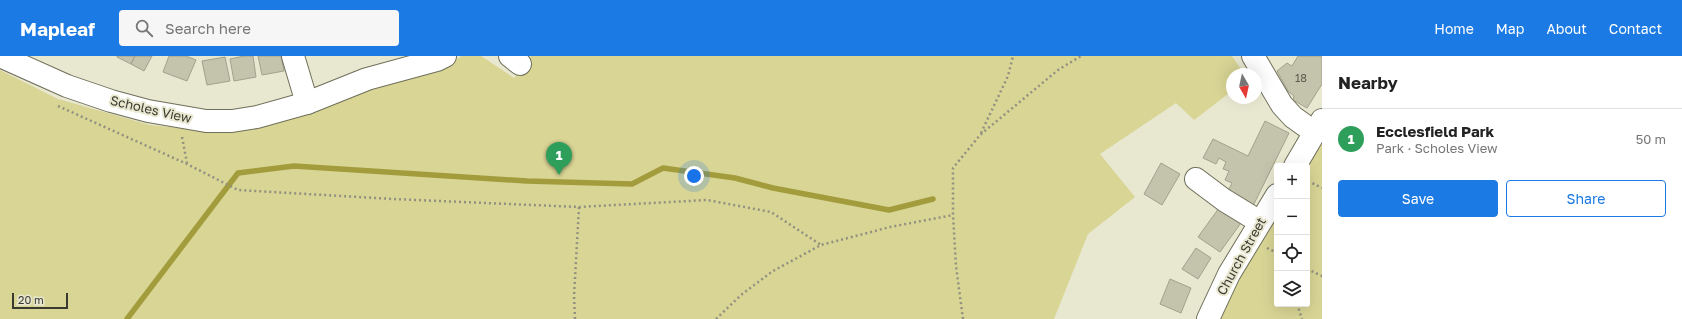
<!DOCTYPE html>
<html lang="en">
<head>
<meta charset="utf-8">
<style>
	body { margin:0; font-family:"Golos Text",sans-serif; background:#f6f6f6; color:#222 }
	.controls { position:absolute; right:12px; bottom:12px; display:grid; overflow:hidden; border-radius:4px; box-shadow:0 4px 16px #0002 }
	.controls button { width:36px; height:36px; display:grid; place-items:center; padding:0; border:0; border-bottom:1px solid #e0e0e0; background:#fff; color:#222; font:20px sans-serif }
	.compass { position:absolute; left:1226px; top:12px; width:36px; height:36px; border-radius:50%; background:#fff; box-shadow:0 4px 16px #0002; rotate:171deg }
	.scale { position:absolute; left:12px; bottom:10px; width:56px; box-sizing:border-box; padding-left:4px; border:2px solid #3a3a31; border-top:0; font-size:11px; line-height:14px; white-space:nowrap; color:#3a3a31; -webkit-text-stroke:3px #e8e7d0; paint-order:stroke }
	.you { position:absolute; left:694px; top:120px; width:14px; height:14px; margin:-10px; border:3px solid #fff; border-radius:50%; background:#1a73e8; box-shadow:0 0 0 6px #1a73e833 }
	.badge { display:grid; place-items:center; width:26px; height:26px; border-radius:50%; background:#1b7ae3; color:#fff; font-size:13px; font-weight:700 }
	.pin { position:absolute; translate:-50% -33px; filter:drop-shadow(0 1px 2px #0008) }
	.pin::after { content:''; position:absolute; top:21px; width:14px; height:12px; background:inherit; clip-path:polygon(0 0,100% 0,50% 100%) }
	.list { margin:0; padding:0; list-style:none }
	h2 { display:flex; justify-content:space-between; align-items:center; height:52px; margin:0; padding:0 16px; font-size:17px }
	h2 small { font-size:13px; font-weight:400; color:#767676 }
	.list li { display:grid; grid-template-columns:26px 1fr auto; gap:12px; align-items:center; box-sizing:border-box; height:60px; padding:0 16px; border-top:1px solid #e0e0e0 }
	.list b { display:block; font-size:15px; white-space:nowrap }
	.list p { margin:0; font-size:13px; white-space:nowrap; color:#767676 }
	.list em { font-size:13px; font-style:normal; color:#767676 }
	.actions { display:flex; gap:8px; padding:12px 16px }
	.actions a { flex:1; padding:9px 0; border:1px solid #1b7ae3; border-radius:4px; text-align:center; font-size:14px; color:#1b7ae3 }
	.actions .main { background:#1b7ae3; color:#fff }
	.icon { flex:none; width:22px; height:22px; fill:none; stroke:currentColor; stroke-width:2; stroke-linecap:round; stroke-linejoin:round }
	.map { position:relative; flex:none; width:1322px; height:263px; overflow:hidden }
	header { display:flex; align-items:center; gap:24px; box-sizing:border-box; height:56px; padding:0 20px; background:#1b7ae3; color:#fff }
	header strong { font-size:19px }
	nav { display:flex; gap:22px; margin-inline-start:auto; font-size:14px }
	.search { width:280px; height:36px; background:#f6f6f6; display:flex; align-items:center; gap:10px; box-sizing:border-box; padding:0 14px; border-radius:4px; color:#767676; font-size:15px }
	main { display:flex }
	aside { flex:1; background:#fff }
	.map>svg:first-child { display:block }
	.green { fill:#d9d595 }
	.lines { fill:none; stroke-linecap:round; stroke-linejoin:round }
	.stream { stroke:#a39c3c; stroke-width:5.5 }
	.building { fill:#c4c3ac; stroke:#a2a18c }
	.minor-casing { stroke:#6f6f5a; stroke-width:24 }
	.major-casing { stroke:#6f6f5a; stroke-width:24 }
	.path { stroke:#929181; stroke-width:2.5; stroke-dasharray:2 3; stroke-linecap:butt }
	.minor { stroke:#fff; stroke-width:22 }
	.major { stroke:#fff; stroke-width:22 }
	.labels { text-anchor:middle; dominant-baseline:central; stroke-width:4; stroke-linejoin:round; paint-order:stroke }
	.number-label { font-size:11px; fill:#5c5c50 }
	.street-label { font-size:13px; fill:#3a3a31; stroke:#e8e7d0 }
</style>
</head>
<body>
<header>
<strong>Mapleaf</strong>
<div class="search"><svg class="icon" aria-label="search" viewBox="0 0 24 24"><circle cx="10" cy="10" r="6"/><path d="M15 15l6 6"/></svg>Search here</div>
<nav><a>Home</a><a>Map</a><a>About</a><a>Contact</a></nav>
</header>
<main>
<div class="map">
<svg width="1322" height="263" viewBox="0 0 1322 263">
	<rect width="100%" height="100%" fill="#e8e7d0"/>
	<g class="green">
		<polygon points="462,0 481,0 514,22 531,0 1232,0 1244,18 1232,18 1232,35 1194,64 1176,47 1100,98 1135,141 1088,178 1054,263 0,263 0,14 58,43 150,69 216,76 271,69 360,37 434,16"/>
		<polygon points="1322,80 1322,263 1220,263 1233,230 1277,156 1277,248 1307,248 1307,110"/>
	</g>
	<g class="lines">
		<polyline class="stream" points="127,263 238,117 294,110 527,125 632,128 663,112 735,122 773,132 889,154 933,143"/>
	</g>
	<g class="building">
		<polygon points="117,0 135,0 131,8 117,1"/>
		<polygon points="135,0 152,0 144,15 131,8"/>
		<polygon points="169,0 186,0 196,4 187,25 163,16"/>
		<polygon points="244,0 253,0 256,21 234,25 230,3"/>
		<polygon points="258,0 281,0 284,15 262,19"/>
		<polygon points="1298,0 1322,0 1322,28 1307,52 1293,44 1294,40 1288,35 1277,15 1287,7 1292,10"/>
		<polygon points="225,1 230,25 207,29 202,5"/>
		<polygon points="1265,65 1289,77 1250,156 1228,135 1232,127 1225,124 1229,115 1223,113 1226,106 1219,102 1216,108 1203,102 1213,83 1248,100"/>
		<polygon points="1161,107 1180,118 1162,149 1144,138"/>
		<polygon points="1219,152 1241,167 1220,196 1198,181"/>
		<polygon points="1196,192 1211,202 1198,223 1182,213"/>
		<polygon points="1170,223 1191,232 1181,257 1160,248"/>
	</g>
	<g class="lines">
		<g class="minor-casing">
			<g id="minor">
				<polyline points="0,0 67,30 111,45 148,55 206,65 232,65 257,61 307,47 367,23 437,4 445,0"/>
				<polyline points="293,0 307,47"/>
				<polyline points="510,0 520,8"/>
				<polyline points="1253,0 1282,49 1293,61 1314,76"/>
				<polyline points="1196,123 1224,144 1260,166"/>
			</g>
		</g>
		<g class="major-casing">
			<g id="major">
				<polyline points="1295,110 1322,64"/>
				<polyline points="1208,263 1229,218 1277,139"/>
			</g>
		</g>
		<g class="path">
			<polyline points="58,50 187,108 238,134 393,143 579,151 707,144 771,156 821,189"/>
			<polyline points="981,77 1008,20 1013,0"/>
			<polyline points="182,81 187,107"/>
			<polyline points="1308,125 1322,132"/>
			<polyline points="1267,192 1277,197"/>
			<polyline points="1307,213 1322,220"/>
			<polyline points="1297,248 1302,263"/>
			<polyline points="575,263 574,240 579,151"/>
			<polyline points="716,263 741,239 773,215 821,189 890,171 953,159"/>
			<polyline points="963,263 956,210 953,159 953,112 980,79 1058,14 1081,0"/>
		</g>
		<use href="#minor" class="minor"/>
		<use href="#major" class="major"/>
	</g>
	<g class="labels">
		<g class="number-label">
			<text x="1301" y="21">18</text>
		</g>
		<g class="street-label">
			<text transform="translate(151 53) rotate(13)">Scholes View</text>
			<text transform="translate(1241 200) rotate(-61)">Church Street</text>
		</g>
	</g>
</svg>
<div class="controls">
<button>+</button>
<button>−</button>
<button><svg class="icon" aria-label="locate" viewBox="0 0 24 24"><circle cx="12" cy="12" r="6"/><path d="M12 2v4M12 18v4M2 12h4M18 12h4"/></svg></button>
<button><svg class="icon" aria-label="layers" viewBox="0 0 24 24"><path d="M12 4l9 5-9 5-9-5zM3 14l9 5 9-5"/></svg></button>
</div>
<svg class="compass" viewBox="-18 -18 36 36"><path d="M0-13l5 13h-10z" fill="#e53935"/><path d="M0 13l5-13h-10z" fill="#767676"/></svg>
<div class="scale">20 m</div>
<div class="you"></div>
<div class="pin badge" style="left:559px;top:119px;background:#2e9e5b">1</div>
</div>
<aside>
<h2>Nearby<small></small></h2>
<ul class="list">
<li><span class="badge" style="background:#2e9e5b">1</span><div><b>Ecclesfield Park</b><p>Park · Scholes View</p></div><em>50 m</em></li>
</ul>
<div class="actions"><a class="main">Save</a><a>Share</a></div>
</aside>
</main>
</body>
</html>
